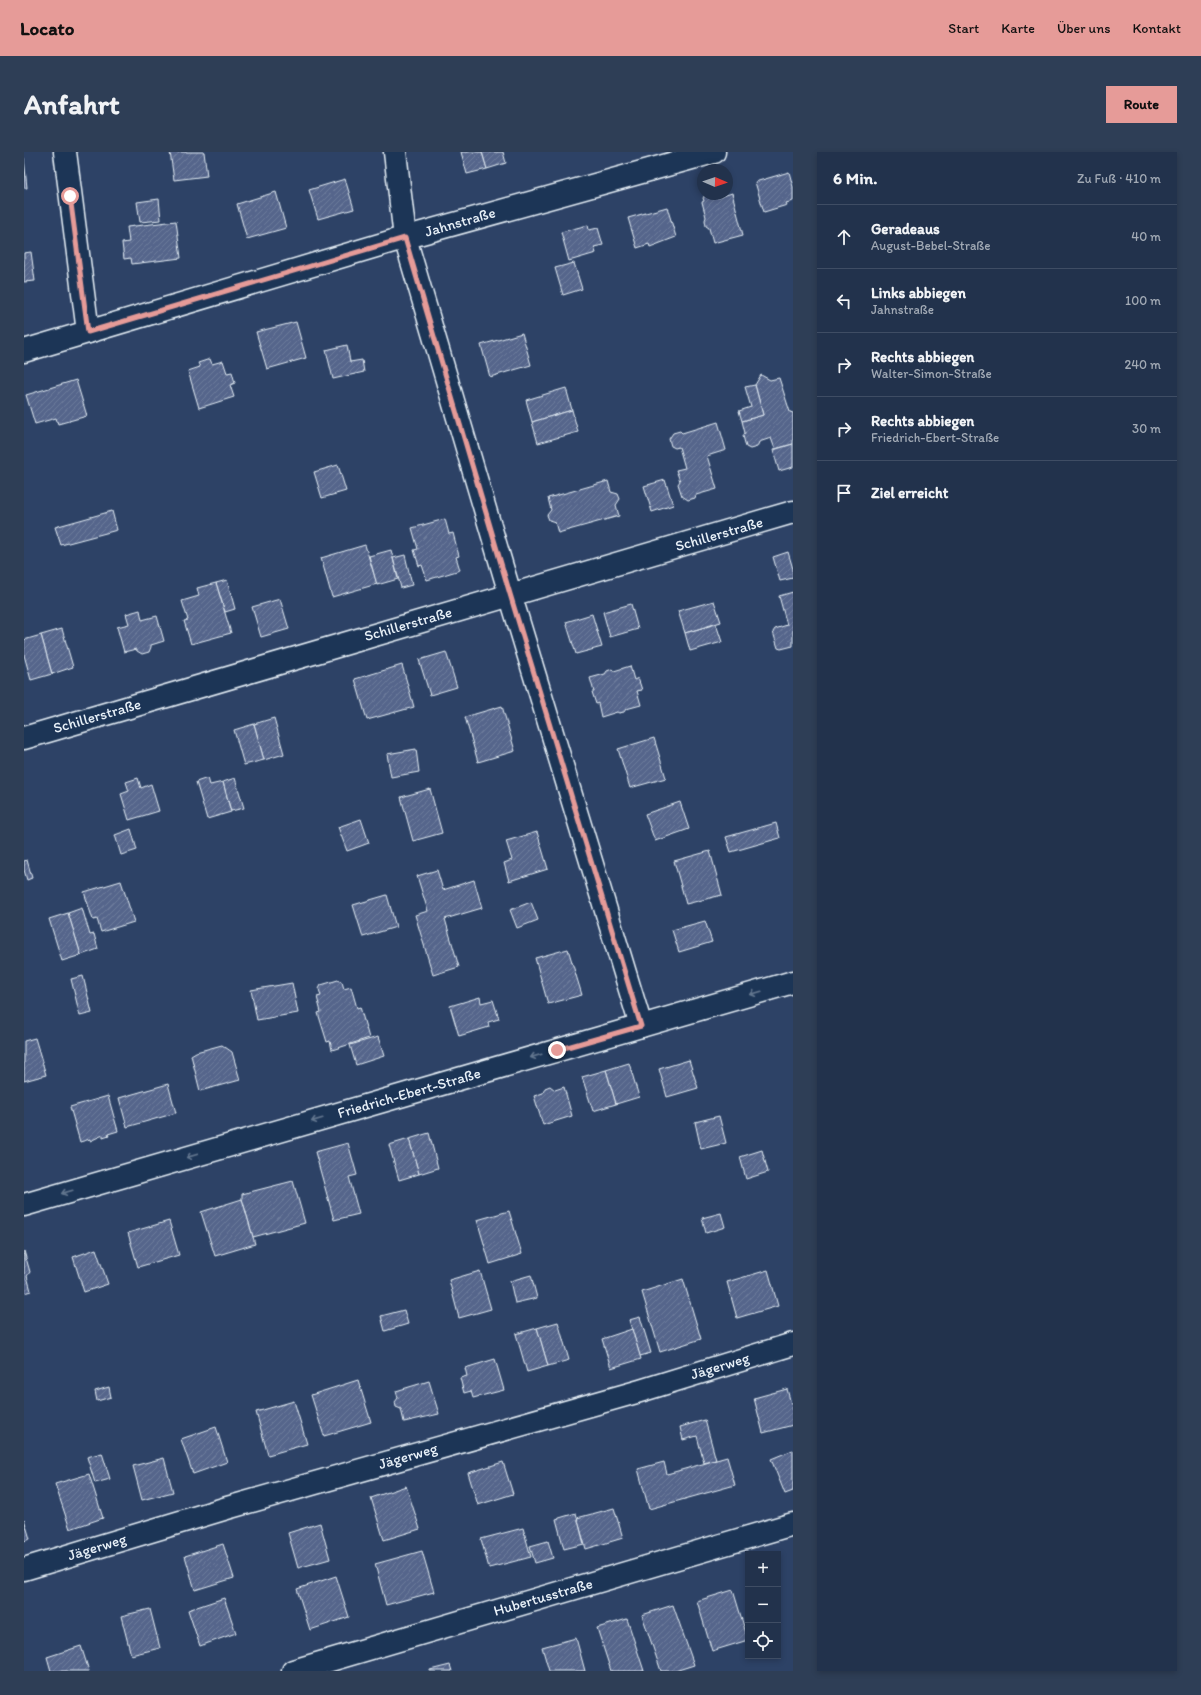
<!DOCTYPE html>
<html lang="de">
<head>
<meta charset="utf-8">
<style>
	body { margin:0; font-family:Itim,sans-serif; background:#2e3e56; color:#f1f3f6 }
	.controls { position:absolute; right:12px; bottom:12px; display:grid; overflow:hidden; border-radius:0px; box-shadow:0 2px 6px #0003 }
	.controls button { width:36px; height:36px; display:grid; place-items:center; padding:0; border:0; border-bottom:1px solid #3f4d64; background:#22324c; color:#f1f3f6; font:20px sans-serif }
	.compass { position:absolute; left:673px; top:12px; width:36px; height:36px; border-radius:50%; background:#22324c; box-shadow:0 2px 6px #0003; rotate:92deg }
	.stop { position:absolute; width:12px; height:12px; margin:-9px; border:3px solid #e69b98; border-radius:50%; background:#fff }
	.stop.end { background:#e69b98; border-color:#fff; box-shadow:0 1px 4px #0008 }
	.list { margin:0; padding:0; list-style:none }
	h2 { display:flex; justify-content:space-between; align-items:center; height:52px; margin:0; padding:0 16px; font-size:17px }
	h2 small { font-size:13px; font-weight:400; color:#a2aab5 }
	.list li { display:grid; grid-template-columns:26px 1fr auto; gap:12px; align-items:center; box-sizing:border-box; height:64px; padding:0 16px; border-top:1px solid #3f4d64 }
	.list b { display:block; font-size:15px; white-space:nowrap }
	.list p { margin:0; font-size:13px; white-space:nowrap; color:#a2aab5 }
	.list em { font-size:13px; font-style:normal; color:#a2aab5 }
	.icon { flex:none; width:22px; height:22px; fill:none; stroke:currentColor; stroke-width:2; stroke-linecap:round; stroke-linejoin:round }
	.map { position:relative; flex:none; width:769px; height:1519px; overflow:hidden; border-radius:0px }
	header { display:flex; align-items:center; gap:24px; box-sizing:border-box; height:56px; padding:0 20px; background:#e69b98; color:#111 }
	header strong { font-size:19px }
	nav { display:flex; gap:22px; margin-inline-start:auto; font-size:14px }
	.intro { display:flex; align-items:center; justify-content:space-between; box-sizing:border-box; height:96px; padding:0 24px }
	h1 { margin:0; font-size:28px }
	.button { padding:10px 18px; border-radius:0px; background:#e69b98; color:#111; font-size:14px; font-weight:700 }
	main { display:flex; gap:24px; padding:0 24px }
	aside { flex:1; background:#22324c; border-radius:0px; box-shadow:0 2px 6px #0003 }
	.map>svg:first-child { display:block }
	.building { fill:url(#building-hatch); stroke:#e8f1f8 }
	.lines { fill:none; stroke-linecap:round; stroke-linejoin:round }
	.minor-casing { stroke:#e8f1f8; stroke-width:25 }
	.minor { stroke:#1d3557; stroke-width:22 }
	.oneway { stroke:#64778f }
	.route { stroke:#e69b98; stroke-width:5 }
	.labels { text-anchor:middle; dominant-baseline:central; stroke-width:3; stroke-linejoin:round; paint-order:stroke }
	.street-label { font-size:15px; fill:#e8f1f8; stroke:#1d3557 }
</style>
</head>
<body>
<header>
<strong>Locato</strong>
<nav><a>Start</a><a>Karte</a><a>Über uns</a><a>Kontakt</a></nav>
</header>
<div class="intro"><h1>Anfahrt</h1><a class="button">Route</a></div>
<main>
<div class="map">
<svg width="769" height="1519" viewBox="0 0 769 1519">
	<defs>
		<pattern id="building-hatch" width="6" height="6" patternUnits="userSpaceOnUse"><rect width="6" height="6" fill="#55658b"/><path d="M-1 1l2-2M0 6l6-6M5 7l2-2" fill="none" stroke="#6d7c9c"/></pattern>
	</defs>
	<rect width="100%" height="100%" fill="#2d4266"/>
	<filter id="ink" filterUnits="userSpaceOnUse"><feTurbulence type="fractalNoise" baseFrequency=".025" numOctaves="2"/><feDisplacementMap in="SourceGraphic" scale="8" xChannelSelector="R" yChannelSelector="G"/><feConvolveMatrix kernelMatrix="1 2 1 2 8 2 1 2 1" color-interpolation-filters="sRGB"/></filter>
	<g filter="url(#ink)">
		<g class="building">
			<polygon points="146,0 180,0 183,24 150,28"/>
			<polygon points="437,0 458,0 463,17 443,22"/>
			<polygon points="458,0 479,0 482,11 463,17"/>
			<polygon points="0,6 3,36 0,36"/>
			<polygon points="765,20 769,35 769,49 762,51 763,53 740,60 731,30"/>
			<polygon points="321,27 330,57 294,67 285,38"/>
			<polygon points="252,40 262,76 223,87 213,52"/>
			<polygon points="708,41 719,83 689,91 685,76 682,74 681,68 682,65 678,50 680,49 679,46 681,43 685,42 690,42 693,46"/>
			<polygon points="135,47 137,68 116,70 113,50"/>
			<polygon points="643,55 652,85 626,95 625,92 613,96 604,66"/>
			<polygon points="152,69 157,106 108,112 107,106 100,107 98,91 105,90 103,75"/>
			<polygon points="564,73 565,78 574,76 579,93 570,95 572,101 545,109 537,80"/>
			<polygon points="7,100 11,129 0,130 0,101"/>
			<polygon points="550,111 558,137 539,143 531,116"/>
			<polygon points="272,170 282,206 243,217 232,180"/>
			<polygon points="498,181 507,213 466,225 457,193"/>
			<polygon points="323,193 326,210 338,208 340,220 309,227 302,198"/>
			<polygon points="186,207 188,212 199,209 203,221 208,220 211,231 206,233 210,245 175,256 164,219 176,215 174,211"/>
			<polygon points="737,223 746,228 755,226 766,260 769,261 769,292 751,297 747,286 735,290 733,295 726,297 722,295 719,284 721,281 718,269 739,263 731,233"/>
			<polygon points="52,228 63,264 34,272 32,266 11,272 2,243"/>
			<polygon points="731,233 739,263 718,269 715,259 727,255 721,235"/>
			<polygon points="542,236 548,258 508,270 502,248"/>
			<polygon points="548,258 554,280 514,291 508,270"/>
			<polygon points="694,270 702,298 683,304 693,337 672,343 671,346 664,348 658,344 654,332 656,329 652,318 661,316 655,295 651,296 647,294 645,287 649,281 656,279 658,281"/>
			<polygon points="769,292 769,315 755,319 749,298"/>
			<polygon points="314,313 322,339 298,346 290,320"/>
			<polygon points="641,328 649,353 628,360 620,334"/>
			<polygon points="584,329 587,340 594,342 596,347 592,353 595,364 534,381 531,370 525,368 523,363 527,358 524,346"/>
			<polygon points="88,359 93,378 37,393 31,375"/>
			<polygon points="421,367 425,382 429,381 435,404 432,405 436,418 403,428 398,413 395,414 390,398 394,397 388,376"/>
			<polygon points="341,393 353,432 308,445 297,406"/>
			<polygon points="367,398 374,427 353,433 345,404"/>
			<polygon points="764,400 769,417 769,426 756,429 749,405"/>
			<polygon points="381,403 388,433 377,436 369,406"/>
			<polygon points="203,428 211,457 201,460 192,431"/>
			<polygon points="192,431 207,481 167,492 160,469 164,468 158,449 175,444 173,436"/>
			<polygon points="769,440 769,494 757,497 754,496 749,480 751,477 763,473 755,444"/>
			<polygon points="256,447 265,477 237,485 228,455"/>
			<polygon points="690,449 697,470 661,481 654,459"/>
			<polygon points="607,452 614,477 586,485 579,460"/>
			<polygon points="116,458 118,468 133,464 140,489 127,493 127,495 125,500 118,502 113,499 112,497 100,500 93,475 105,472 102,462"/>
			<polygon points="568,462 578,495 552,502 542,470"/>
			<polygon points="692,472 698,490 666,499 661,481"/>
			<polygon points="38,477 49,515 28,522 17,483"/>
			<polygon points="17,483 28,522 7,528 0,503 0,488"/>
			<polygon points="422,500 433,535 406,543 395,508"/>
			<polygon points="378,513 390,555 343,568 331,527"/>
			<polygon points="606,514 610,528 614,526 618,538 613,539 617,553 602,557 600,560 595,561 593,560 577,565 574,551 572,552 568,540 570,540 566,526 581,522 583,519 588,517 590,519"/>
			<polygon points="478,554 491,599 454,610 441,565"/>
			<polygon points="250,566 260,602 240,608 230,572"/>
			<polygon points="230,572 240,608 220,613 210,578"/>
			<polygon points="630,586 642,626 606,636 594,597"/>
			<polygon points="392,597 395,620 367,625 363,602"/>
			<polygon points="114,626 117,636 127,632 135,659 105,668 97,642 105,639 102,630"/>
			<polygon points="184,626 186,633 199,630 207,660 183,667 172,630"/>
			<polygon points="211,626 220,656 207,659 199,630"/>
			<polygon points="406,637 418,681 389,689 377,645"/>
			<polygon points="656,650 665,677 631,689 621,662"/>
			<polygon points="337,667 345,691 323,699 314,675"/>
			<polygon points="752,671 756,686 707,700 702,685"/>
			<polygon points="107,677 113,698 97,703 91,683"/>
			<polygon points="513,680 524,717 485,729 480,711 488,708 482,689"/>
			<polygon points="686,699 698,743 662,752 650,709"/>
			<polygon points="3,708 8,726 3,728 0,718 0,709"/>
			<polygon points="413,718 419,738 450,728 458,756 421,767 435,815 409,823 391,763 404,759 393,724"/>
			<polygon points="97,729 110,770 77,780 73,767 69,768 60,740"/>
			<polygon points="363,743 372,775 339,785 329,753"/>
			<polygon points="507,750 514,768 493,776 486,758"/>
			<polygon points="58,756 66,783 70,782 74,797 57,803 44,761"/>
			<polygon points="44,761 57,803 38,809 25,767"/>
			<polygon points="681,769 688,790 655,800 648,778"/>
			<polygon points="544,797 558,843 524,852 511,806"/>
			<polygon points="59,824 68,861 56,864 47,827"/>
			<polygon points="314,828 318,830 320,837 327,835 333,856 336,855 345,886 308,898 306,889 303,890 294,861 297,860 293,845 297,844 295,837 297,833"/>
			<polygon points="268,831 274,861 233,868 227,838"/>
			<polygon points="456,845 457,851 469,848 475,867 464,870 465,875 435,884 426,854"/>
			<polygon points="354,885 360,904 332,913 326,893"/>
			<polygon points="11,886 22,923 0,929 0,889"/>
			<polygon points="198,893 208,900 216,928 176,939 167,903 172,900"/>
			<polygon points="665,908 674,936 643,945 635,917"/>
			<polygon points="605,911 615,945 592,952 582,918"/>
			<polygon points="582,918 592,952 569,959 558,925"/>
			<polygon points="144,932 152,961 103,975 95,946"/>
			<polygon points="526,934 531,938 540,935 548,964 519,973 510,944 519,941 521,936"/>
			<polygon points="84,944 94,979 84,982 85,984 79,986 79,983 66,989 66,987 56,990 46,955"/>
			<polygon points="695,964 702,991 677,997 671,970"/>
			<polygon points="405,981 414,1016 395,1022 385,987"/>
			<polygon points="385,987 395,1022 375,1028 365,993"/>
			<polygon points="324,991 333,1023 325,1025 335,1062 310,1068 291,1000"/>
			<polygon points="738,998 744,1020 722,1027 716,1005"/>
			<polygon points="269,1029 281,1071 229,1085 218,1047 218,1042"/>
			<polygon points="218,1047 231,1092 191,1104 177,1060"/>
			<polygon points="485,1059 498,1102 466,1112 453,1068"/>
			<polygon points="697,1061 701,1075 682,1081 678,1066"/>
			<polygon points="145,1069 155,1103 114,1115 104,1081"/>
			<polygon points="72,1097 84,1132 60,1140 49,1105"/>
			<polygon points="0,1099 6,1120 3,1124 7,1139 0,1141"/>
			<polygon points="744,1118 754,1154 713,1166 703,1130"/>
			<polygon points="456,1119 467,1157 435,1166 425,1128"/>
			<polygon points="507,1123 513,1146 491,1151 486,1129"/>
			<polygon points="659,1127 677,1187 636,1200 618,1140"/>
			<polygon points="380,1158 384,1172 361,1179 357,1164"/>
			<polygon points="616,1165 627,1201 616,1204 605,1168"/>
			<polygon points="534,1170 545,1208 524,1214 513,1176"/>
			<polygon points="513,1176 524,1214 503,1220 492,1182"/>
			<polygon points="608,1177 617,1207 587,1216 578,1187"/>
			<polygon points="471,1207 480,1238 449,1246 447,1239 440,1241 436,1226 443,1224 441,1216"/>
			<polygon points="334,1228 347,1270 300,1284 287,1243"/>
			<polygon points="405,1229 415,1262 380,1270 377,1257 372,1255 371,1250 374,1246 372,1239"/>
			<polygon points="85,1235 87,1245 73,1249 71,1239"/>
			<polygon points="763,1237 769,1259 769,1273 739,1281 730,1246"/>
			<polygon points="270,1249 283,1292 244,1303 232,1260"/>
			<polygon points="681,1268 692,1308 680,1311 673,1284 659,1288 656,1275"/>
			<polygon points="192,1275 203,1310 169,1322 157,1287"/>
			<polygon points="769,1298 769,1339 761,1342 747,1307"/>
			<polygon points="78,1301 86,1327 71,1331 63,1305"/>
			<polygon points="703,1305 711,1333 625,1357 614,1317 640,1310 643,1322"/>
			<polygon points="140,1306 149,1340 118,1348 109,1314"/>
			<polygon points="479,1310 489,1342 454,1353 444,1321"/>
			<polygon points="65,1322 79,1366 46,1377 31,1332"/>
			<polygon points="382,1334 396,1377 360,1388 347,1346"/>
			<polygon points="590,1356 599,1386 562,1397 553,1366"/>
			<polygon points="552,1361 560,1392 540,1397 532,1367"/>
			<polygon points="0,1367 6,1387 0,1389"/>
			<polygon points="296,1371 306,1407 274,1416 264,1381"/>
			<polygon points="499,1376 507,1405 465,1416 457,1387"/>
			<polygon points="524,1389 529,1406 511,1411 506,1394"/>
			<polygon points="199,1392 210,1426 171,1438 161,1404"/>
			<polygon points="398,1399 410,1440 362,1453 351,1412"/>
			<polygon points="312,1424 325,1465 286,1478 273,1437"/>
			<polygon points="709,1438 724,1488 688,1499 673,1449"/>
			<polygon points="200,1446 212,1481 176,1494 164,1458"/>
			<polygon points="649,1453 670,1513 651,1519 637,1519 618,1463"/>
			<polygon points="126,1457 136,1496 107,1503 97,1464"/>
			<polygon points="603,1467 620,1519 587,1519 573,1476"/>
			<polygon points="552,1486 561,1519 525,1519 518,1495"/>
			<polygon points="57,1494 65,1519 27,1519 23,1505"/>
			<polygon points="426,1513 428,1519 406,1519 406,1518"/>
		</g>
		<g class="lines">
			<g class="minor-casing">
				<g id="minor">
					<polyline points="41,0 64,180"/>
					<polyline points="371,0 381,86 486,442 617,874"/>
					<polyline points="0,199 369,89 690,0"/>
					<polyline points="0,586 769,360"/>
					<polyline points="0,1053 769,830"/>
					<polyline points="0,1417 203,1356 616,1239 769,1192"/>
					<polyline points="269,1519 769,1372"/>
				</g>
			</g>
			<use href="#minor" class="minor"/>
		</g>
		<defs><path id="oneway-shaft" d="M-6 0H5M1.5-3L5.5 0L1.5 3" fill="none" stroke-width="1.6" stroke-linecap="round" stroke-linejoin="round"/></defs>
		<g class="oneway">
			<use href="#oneway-shaft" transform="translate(732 841) rotate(164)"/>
			<use href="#oneway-shaft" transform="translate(512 904) rotate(164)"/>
			<use href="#oneway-shaft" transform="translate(293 968) rotate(164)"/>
			<use href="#oneway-shaft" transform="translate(168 1004) rotate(164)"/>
			<use href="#oneway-shaft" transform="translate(43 1040) rotate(164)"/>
		</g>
	</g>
	<g class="lines" filter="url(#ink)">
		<polyline class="route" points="46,44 64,180 381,86 486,442 617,874 533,898"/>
	</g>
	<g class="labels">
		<g class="street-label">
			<text transform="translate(436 70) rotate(-16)">Jahnstraße</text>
			<text transform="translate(695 382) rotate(-16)">Schillerstraße</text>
			<text transform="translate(384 472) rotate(-16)">Schillerstraße</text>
			<text transform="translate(73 564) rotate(-16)">Schillerstraße</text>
			<text transform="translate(385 941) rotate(-16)">Friedrich-Ebert-Straße</text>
			<text transform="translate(696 1214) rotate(-17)">Jägerweg</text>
			<text transform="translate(384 1304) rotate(-16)">Jägerweg</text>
			<text transform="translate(73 1395) rotate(-17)">Jägerweg</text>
			<text transform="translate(519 1445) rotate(-16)">Hubertusstraße</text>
		</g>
	</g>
</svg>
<div class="controls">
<button>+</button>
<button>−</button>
<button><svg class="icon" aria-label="locate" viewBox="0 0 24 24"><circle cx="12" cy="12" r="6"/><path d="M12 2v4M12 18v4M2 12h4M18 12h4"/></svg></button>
</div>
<svg class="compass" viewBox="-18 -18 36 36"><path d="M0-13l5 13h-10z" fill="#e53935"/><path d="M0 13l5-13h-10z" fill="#a2aab5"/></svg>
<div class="stop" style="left:46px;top:44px"></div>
<div class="stop end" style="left:533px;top:898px"></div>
</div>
<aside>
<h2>6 Min.<small>Zu Fuß · 410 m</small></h2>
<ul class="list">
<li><svg class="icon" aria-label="ahead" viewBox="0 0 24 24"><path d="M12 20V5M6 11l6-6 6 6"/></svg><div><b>Geradeaus</b><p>August-Bebel-Straße</p></div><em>40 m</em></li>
<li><svg class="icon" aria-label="left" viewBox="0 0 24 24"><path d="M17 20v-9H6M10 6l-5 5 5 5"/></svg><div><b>Links abbiegen</b><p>Jahnstraße</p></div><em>100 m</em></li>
<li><svg class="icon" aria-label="right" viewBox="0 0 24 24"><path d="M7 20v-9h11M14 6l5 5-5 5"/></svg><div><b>Rechts abbiegen</b><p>Walter-Simon-Straße</p></div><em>240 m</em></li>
<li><svg class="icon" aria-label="right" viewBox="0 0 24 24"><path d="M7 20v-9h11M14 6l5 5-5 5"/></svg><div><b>Rechts abbiegen</b><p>Friedrich-Ebert-Straße</p></div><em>30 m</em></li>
<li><svg class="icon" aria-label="arrive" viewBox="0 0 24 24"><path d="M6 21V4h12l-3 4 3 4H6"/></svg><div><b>Ziel erreicht</b></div></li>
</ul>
</aside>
</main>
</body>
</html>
